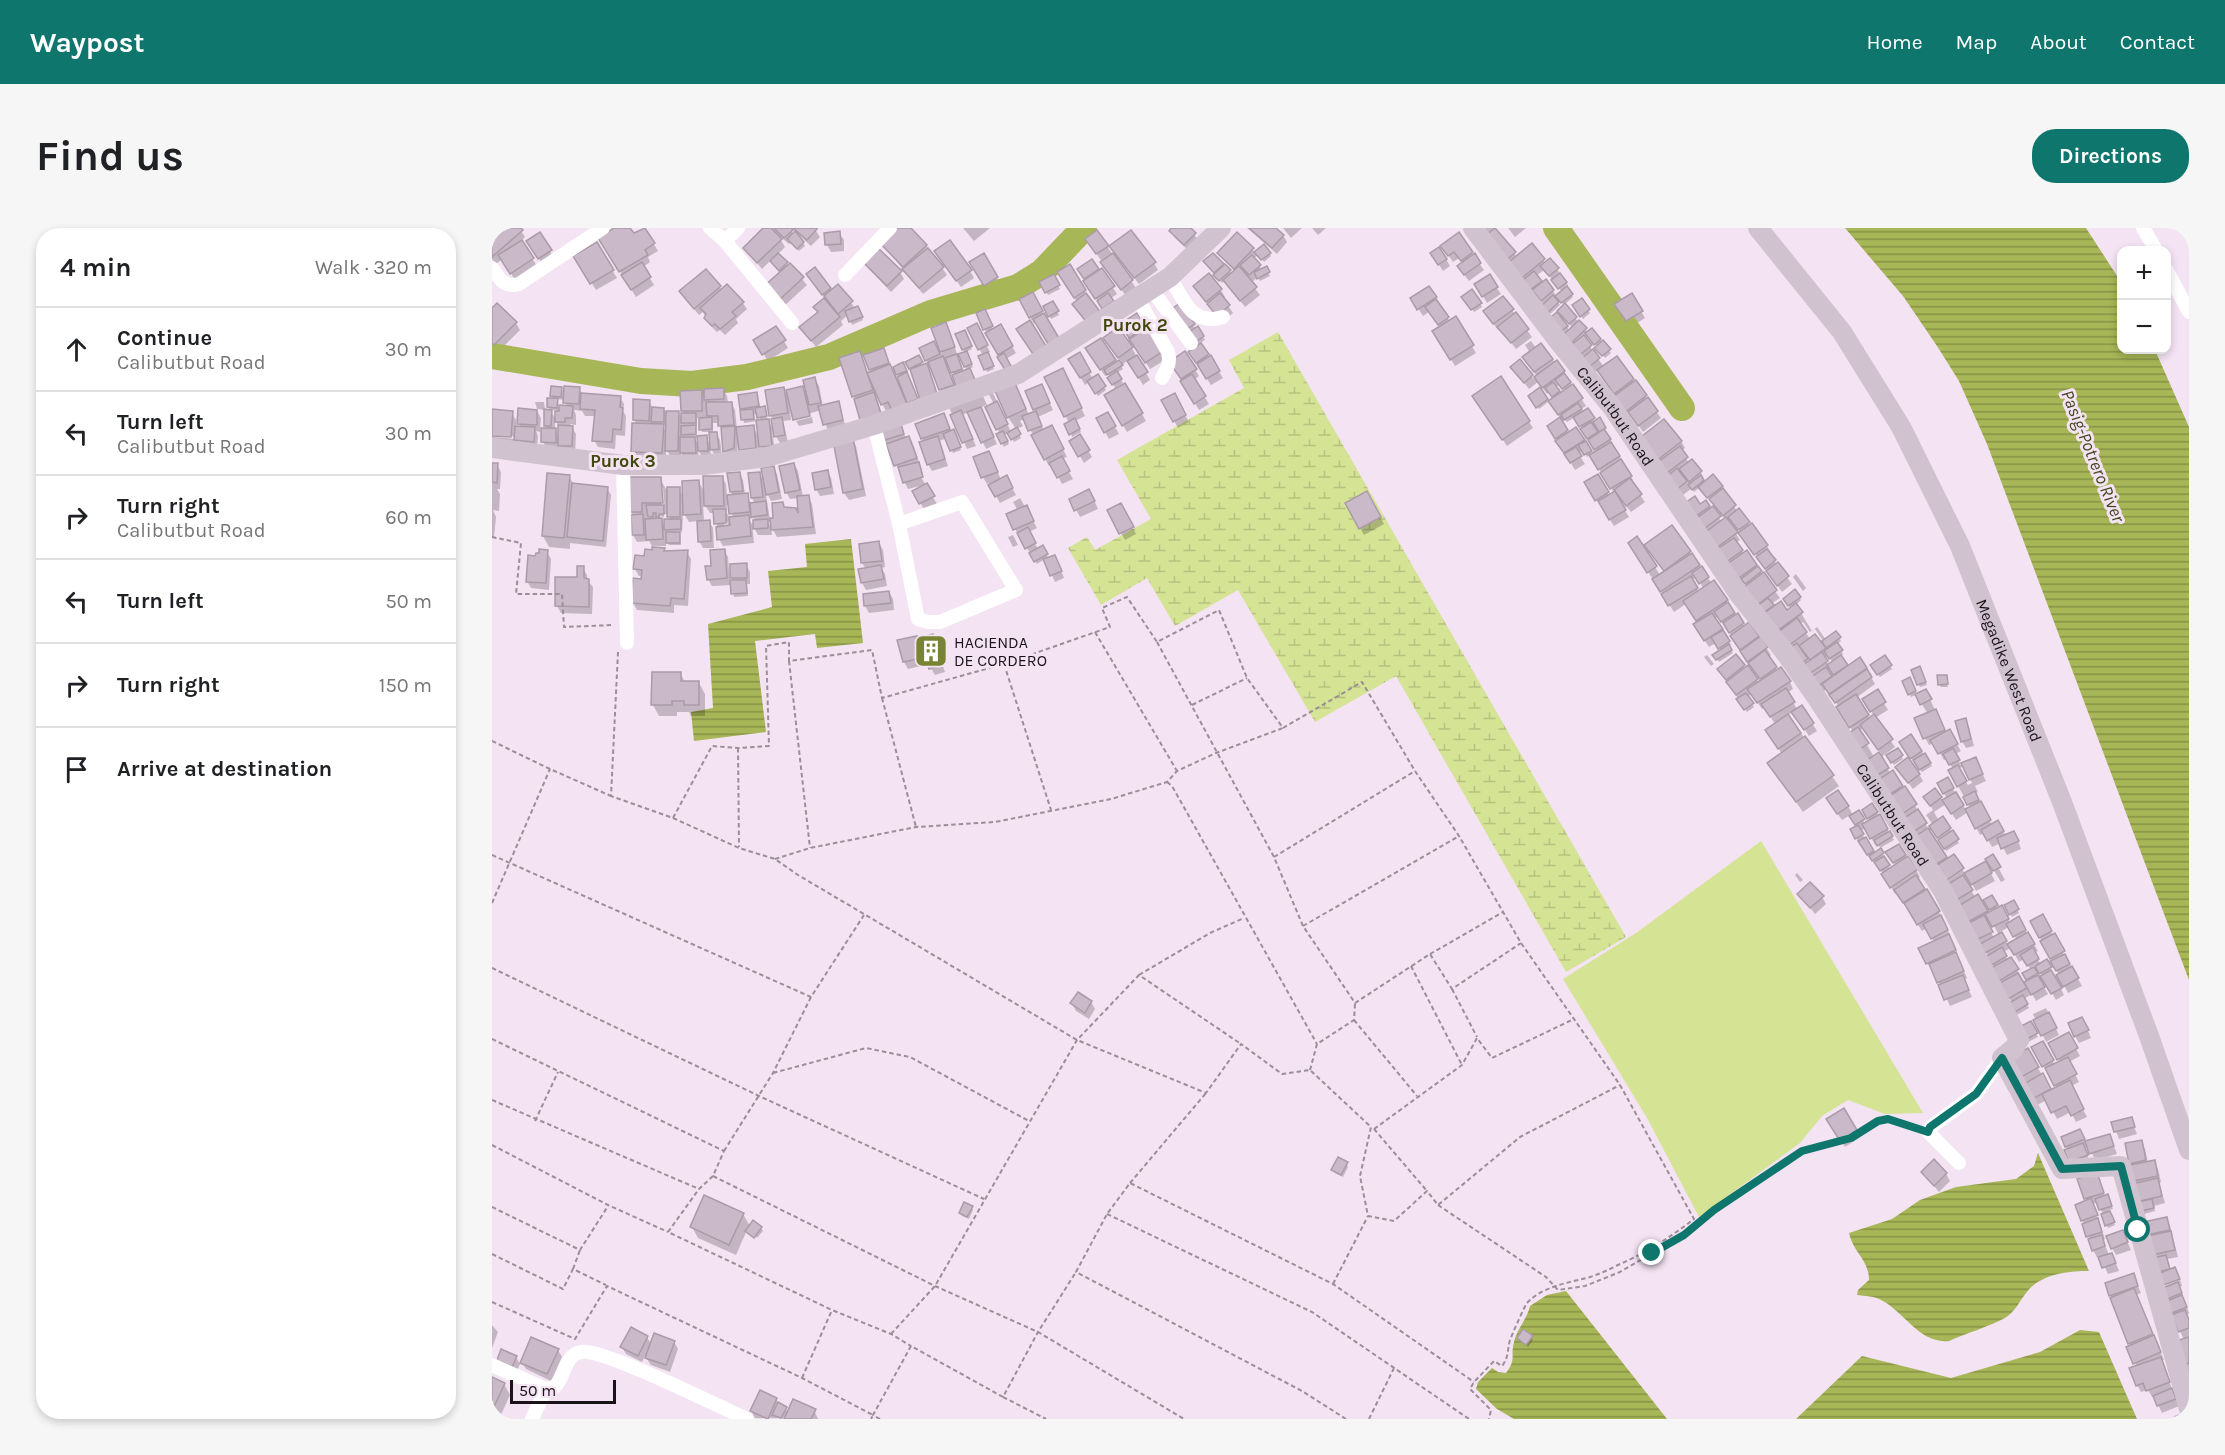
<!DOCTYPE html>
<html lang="en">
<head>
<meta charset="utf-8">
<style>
	body { margin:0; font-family:Karla,sans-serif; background:#f6f6f6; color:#202124 }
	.controls { position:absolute; right:18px; top:18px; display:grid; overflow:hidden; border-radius:12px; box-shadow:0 3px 9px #0003 }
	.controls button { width:54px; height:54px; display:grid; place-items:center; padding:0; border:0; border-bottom:2px solid #e0e0e0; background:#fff; color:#202124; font:30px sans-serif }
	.scale { position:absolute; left:18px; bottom:15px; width:106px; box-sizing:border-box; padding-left:6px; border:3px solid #1a1419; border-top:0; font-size:16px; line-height:21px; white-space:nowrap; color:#1a1419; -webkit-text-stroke:4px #f4e3f3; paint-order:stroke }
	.stop { position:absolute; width:18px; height:18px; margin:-14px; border:4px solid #0f766e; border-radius:50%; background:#fff }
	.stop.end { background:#0f766e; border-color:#fff; box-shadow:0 2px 6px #0008 }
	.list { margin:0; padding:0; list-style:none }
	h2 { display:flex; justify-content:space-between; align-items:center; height:78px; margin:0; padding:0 24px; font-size:26px }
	h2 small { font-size:20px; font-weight:400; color:#757577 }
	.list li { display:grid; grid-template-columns:39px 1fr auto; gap:18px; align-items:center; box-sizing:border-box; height:84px; padding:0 24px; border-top:2px solid #e0e0e0 }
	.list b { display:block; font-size:22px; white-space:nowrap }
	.list p { margin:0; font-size:20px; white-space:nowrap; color:#757577 }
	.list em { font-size:20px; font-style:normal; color:#757577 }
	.icon { flex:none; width:33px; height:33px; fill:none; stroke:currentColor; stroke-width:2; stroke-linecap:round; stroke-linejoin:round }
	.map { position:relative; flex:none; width:1697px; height:1191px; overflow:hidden; border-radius:24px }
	header { display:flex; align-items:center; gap:36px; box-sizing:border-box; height:84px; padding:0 30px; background:#0f766e; color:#fff }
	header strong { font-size:28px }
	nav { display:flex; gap:33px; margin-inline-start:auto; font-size:21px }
	.intro { display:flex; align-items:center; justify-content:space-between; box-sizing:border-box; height:144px; padding:0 36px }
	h1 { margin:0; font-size:42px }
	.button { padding:15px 27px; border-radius:24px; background:#0f766e; color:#fff; font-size:21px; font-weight:700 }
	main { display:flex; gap:36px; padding:0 36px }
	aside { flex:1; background:#fff; border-radius:24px; box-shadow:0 3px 9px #0003 }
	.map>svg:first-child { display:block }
	.grass { fill:#d5e394 }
	.wetland { fill:url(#wetland-marsh) }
	.water { fill:url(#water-rules) }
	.shadow { fill:#0003; fill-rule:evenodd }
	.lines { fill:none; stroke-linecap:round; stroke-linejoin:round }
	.river { stroke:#a7b656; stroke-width:26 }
	.building { fill:#cabac9; stroke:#ab9ba9; stroke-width:1.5 }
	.path { stroke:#9a8e99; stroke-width:2; stroke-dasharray:4.5 3; stroke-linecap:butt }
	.street { stroke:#fff; stroke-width:14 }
	.secondary { stroke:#d0c3cf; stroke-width:20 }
	.route { stroke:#0f766e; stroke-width:8 }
	.labels { text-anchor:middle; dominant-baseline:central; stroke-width:6; stroke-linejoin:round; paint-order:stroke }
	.street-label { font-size:16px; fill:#1a1419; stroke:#f4e3f3 }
	.poi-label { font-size:16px; fill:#1a1419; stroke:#f4e3f3; text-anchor:start }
	.neighbourhood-label { font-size:18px; font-weight:bold; fill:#40480c; stroke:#f4e3f3 }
	.water-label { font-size:18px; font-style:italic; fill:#424920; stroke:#f4e3f3 }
</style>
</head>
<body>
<header>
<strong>Waypost</strong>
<nav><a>Home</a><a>Map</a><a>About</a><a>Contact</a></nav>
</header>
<div class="intro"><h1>Find us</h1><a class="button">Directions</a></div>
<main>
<aside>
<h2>4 min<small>Walk · 320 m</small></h2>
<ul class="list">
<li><svg class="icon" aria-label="ahead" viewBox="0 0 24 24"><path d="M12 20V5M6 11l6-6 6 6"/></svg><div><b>Continue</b><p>Calibutbut Road</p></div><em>30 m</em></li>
<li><svg class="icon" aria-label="left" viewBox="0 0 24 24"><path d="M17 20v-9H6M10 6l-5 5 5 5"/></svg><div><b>Turn left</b><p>Calibutbut Road</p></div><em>30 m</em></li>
<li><svg class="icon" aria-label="right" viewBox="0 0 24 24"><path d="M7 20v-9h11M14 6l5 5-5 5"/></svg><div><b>Turn right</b><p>Calibutbut Road</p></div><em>60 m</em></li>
<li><svg class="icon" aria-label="left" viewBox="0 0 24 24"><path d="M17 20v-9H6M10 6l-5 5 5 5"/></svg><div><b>Turn left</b></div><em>50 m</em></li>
<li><svg class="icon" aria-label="right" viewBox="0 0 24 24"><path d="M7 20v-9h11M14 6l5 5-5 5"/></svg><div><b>Turn right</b></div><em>150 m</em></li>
<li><svg class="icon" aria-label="arrive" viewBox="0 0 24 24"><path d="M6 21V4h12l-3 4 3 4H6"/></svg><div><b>Arrive at destination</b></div></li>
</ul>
</aside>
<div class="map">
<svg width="1697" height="1191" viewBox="0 0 1697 1191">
	<defs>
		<pattern id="wetland-marsh" width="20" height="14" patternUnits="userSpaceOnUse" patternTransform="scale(1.5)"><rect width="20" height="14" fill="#d5e394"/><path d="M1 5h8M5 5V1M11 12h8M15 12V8" fill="none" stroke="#b6c27f"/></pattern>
		<pattern id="water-rules" width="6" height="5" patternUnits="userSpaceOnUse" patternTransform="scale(1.5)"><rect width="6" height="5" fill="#a7b656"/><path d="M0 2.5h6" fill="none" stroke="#879346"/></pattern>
	</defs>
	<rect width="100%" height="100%" fill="#f4e3f3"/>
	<polygon class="grass" points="1269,613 1431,885 1393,886 1356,872 1330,888 1308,915 1207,989 1155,890 1071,751 1144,705"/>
	<polygon class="wetland" points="786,104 1134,709 1074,744 904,448 823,494 746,362 683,398 655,350 609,377 576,320 595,309 603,322 659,291 625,232 752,160 737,132"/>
	<g class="water">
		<polygon points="1353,0 1594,0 1629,54 1630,122 1663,122 1697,199 1697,752 1495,216 1467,153 1445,118 1411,68"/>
		<polygon points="359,311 371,415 325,420 323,406 263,413 274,504 202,513 199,484 221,480 216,396 280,379 276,343 315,339 313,316"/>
		<path d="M1546,925l51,118c-22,0 -49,3 -63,22 -7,9 -11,19 -21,25 -17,9 -38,15 -56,23 -30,3 -45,-30 -68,-41 -6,-4 -16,-4 -24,-5l1,-5 11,-10c0,-20 -16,-28 -20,-47l43,-14 28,-19 36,-13 60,-8 18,-13z"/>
		<path d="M1074,1063l101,128h-153l-17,-10 -21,-20 2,-7 14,-14 6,4 8,1c11,-15 4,-16 8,-31 3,-13 13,-23 16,-36l17,-11z"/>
		<polygon points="1588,1102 1607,1104 1645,1191 1304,1191 1370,1128 1459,1150 1548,1124"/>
	</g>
	<g class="shadow">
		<polygon points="0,0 27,0 33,9 29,13 45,38 23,52 10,31 4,36 0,31"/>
		<polygon points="125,0 137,0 141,7 152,0 166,23 156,29 158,34 151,39 162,57 144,69 108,11"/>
		<polygon points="273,0 283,4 280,0 297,0 302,7 304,4 302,0 322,0 328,9 319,18 308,8 313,18 307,23 299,14 297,16 286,7 293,19 286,26 296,39 298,37 315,57 291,79 278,66 290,45 279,32 270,41 253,20"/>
		<polygon points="417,0 434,17 455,47 431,66 389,14"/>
		<polygon points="471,0 498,0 482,13"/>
		<polygon points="681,0 697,0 707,13 697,23 683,10 679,3"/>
		<polygon points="755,0 782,0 791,7 795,14 785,26"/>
		<polygon points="791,0 810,0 799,10"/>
		<polygon points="820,0 834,0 826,7"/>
		<path d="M990,0h13l22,29 15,-11 13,17 12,6 11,16 -3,2 8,10 -9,8 24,28 4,-3 19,23 -6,5 -16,-22 -3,3 8,14 10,14 13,-9 44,60 -18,14 -11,-16 -2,2 -32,-48 -10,8 -36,-50 15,-2 2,5 4,-3 -13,-14 4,-9 -5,-6 -1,-2 -3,2 5,6 -12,11 -4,-11 -8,-10 -2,1zM1052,42l18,22 -5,5 -4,-6 -11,-7 -6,-8z"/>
		<polygon points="1016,0 1034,0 1023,9"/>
		<polygon points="347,5 352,12 352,23 339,24 335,17"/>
		<polygon points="47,6 62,30 51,37 40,20"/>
		<polygon points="104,16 125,50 104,62 83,28"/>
		<polygon points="599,18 615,18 644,60 634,68"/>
		<polygon points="772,18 779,28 772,34 766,27 761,31 770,42 774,40 778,48 768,53 766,49 759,55 768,67 753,79 733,53 730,55 715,36 731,37 740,46 743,44 727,25 760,21 763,25"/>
		<polygon points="950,18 980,25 992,42 977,53 971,45 971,35 967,30 961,34"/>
		<polygon points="623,25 662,35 666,42 647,56"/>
		<polygon points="491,28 509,56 497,64 479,35"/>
		<polygon points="448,30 478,43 482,50 469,59"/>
		<polygon points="954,31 958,38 951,43 944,32"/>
		<polygon points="600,33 607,44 610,43 625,66 619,70 622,76 613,83 597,61 587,42"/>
		<polygon points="373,34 408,44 412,51 399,64 377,41"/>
		<polygon points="577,38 597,70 601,102 586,84 582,77 585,74 567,45"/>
		<polygon points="717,47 729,62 733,69 731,70 741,85 730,94 707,65"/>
		<polygon points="561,48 568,61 556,67 549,55"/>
		<polygon points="997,48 1009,66 995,75 984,56"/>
		<polygon points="320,53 338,60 340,64 346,58 363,80 367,82 371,92 360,97 356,87 349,93 351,97 324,119 309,100 327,85 323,79 333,70"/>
		<polygon points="228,59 230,63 251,75 255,81 244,91 246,95 233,107 228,102 225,104 218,97 211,84 207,87 193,70"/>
		<polygon points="937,60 958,94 963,90 984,125 963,138 942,103 948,100 937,84 931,88 920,70"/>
		<polygon points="980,63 990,79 982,84 971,69"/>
		<polygon points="540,66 552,87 542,96 538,89"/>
		<polygon points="1139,67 1153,90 1139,99 1124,77"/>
		<polygon points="1011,70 1040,109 1024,121 1009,101 1006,102 997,90"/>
		<polygon points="1090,72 1098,85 1091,91 1082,77"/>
		<polygon points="561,75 567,87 559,91 553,79"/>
		<polygon points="0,78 24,95 28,102 7,123 0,117"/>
		<polygon points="486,86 494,86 501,102 508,98 524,125 514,131 509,129 493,102"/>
		<polygon points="645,87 673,132 658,141 630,97"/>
		<polygon points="683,90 705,100 713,112 708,115 731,150 719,157 698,124 705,120"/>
		<polygon points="454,96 472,144 475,143 468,127 473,125 471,121 474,107 480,121 474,124 481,139 477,141 486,159 462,147 456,131 452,133 465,164 452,169 439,139 436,140 448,173 420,143 415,134 426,129 431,138 437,136 429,121 441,115 450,126 441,101"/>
		<polygon points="284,100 296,120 276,133 263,113"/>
		<polygon points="488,104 498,124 495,126 502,141 495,144 488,129 491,127 487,121"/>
		<polygon points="608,112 624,136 629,133 617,117 640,120 658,152 651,157 636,132 629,138 631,141 625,145 631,155 623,160 616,146 613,148 599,127"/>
		<path d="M1039,113l5,7 16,11 12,13 22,34 -5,3 2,4 5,-3 7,12 8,4 32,58 -2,1 12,17 -14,10 -12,-15 -2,1 12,19 -15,9 -28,-43 11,-7 12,20 5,-3 -24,-38 -3,2 -4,-7 -5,3 7,11 -10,6 -26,-44 12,-7 -7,-11v-9l-5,-7 -2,2 -9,-12 -9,7 -17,-22 8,-6 14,18 3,-3 -9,-12 2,-11 -5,-8zM1067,157l6,6 -4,3 -5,-7zM1083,189l22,35 -4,3 -17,-26 -7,5 -8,-12 4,-2 2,2zM1104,198l7,13 -2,1 -8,-12z"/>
		<polygon points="391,122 407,158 409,157 403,139 412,139 429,178 394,183 382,161 392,193 364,172 361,168 367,125 376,146 380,145 378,141"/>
		<polygon points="587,127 601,151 605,148 614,162 606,168 597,154 593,157 578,132"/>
		<polygon points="683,141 703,141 707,148 702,152 717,176 707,182"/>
		<polygon points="574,149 593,188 583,193 589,204 580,209 577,195 554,150"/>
		<polygon points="1008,150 1041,200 1015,218 986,175"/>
		<path d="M323,151l4,7 4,21 15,-4 8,24 -18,4 -7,-21 -26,8 -4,-15h-2l2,17 -8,1 5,21 -8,1 -8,-13 3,22 -10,2 -7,-12 1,13 -14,2 -5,-15h-2l-1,13 -9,3 -4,-6 -1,-21 -4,-8h-6v10h3l4,7 2,16 -6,1 -6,-10 1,11h-8l-5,-8 1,10h-14l-4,-7v5l-10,-1 -5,-8v10l-29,-1 -5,-7 5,-26 -3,-5 15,-19 4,8h11l4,8 10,-5 4,7 2,-5 -2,-3 19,-19 5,7 17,-10 4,7 1,7h3l4,7 2,19 16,-2 7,12 -2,-18 -14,2 -3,-15 15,-14 5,14h4l1,3 1,7 7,13 -3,-15 12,-27 6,9 13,-11 6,10zM262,186h4l3,7h-6zM205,190h3l2,14h8l1,14 -5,-9 -7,9 -5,-9h3l-2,-11h2zM170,196l6,1 -1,9z"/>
		<polygon points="633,157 654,193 635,204 614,168"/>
		<path d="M60,160h9l4,7 14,-6 4,6 37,2 4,7 -1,7 3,5 -1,20 -9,-1 -1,14 -17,-2 -4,-7 2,-24h-11l-3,-5 -8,-1 2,5v10l-6,-1 6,10 -1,19 -28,-4 -4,-7 4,-13 -2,-3 6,-15 -3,-4 5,-8 -2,-3zM65,171l8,1 2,7h-9zM58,182h6v10zM63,192l5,8 -1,9 -4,-8z"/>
		<polygon points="1047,161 1056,174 1047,181 1037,168"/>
		<polygon points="500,163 519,204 524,201 516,189 526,163 537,187 544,184 542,181 553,165 561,182 546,189 552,203 563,206 575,229 570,231 581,251 570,256 560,236 557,238 553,231 533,191 528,193 531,198 525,201 529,210 522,214 517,205 512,207 517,216 512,219 506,207 508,206 494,177 488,180 505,216 494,221 477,184 470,187 484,218 475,221 456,177 489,164 496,179 502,176 496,165"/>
		<polygon points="682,167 697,194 686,200 671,172"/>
		<polygon points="43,174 52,174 53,182 45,181"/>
		<polygon points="45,183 49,190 48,204 44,203 46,208 45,220 28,219 23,211 26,209 1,206 1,209 23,211 22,216 2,214 0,210 0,189 20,185 24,192 24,199 29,200 27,196"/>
		<polygon points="616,186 627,206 617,211 606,191"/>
		<polygon points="320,189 321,195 307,198 304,193"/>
		<polygon points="455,194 459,204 463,206 469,222 461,225 455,210 447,213 456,238 440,243 436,236 432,214 425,197"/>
		<polygon points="408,198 414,210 417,209 421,216 431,246 429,242 426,244 445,276 433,283 422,264 432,257 416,261 392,212"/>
		<polygon points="588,208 600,229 592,235 579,213"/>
		<polygon points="360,211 364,218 374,268 357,272 352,265 343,215"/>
		<path d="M1189,213l4,7 -4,3 8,12 12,9 3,11 17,4 16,24 30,35 4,7 -2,1 23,30 -10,8 -51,-73 -3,2 12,19 -4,3 8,11 2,-2 34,46 -9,6 3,4 13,4 4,-3 -6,-10 10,-8 6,9 -5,5 16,26 5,-4 9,13 10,-7 5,8 -4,3 6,10 -3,2 8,12 11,-8 12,17 4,7 -19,14 14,21 4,-3 -10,-16 13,-9 11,19 -13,8 20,29 -15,11 11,16 2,-2 11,17 1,-1 23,40 5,-3 -7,-10 7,-5 -8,-13 10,-7 8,11 4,-2 -8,-15 8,-5 19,31 4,-2 -20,-37 3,-2 -6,-10 -3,1 -10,-17 -5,2 -4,-7 -9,-19 12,-5 -12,-19 -5,2 -7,-15 6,-3 7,16 9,-4 20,42 3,-2 12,20 -6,3 6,11 14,-6 11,22 -11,5 3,6 -3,2 17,31 6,-3 8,14 12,4 3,9 -14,6 -6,-12 -9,4 -8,-14 -4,2 -12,-23 -12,8 -10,-16 -12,8 5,9 4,-3 16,25 -13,8 -14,-22 -4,3 19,28 15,9 3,5 20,-11 10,18 -19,10 -9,-16 -4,3 13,20 2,-2 10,18 4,-2 -7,-12 6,-3 7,12 4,-2 8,16 8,-5 20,33 -4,2 6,10 7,-2 17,34 -8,5 -20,-36 -4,3 16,27 -12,7 -4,-7 -8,5 5,9 -14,8 -3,-13 -29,-57 -4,2 -101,-164 -25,-52 -14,-25 -12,-18 -8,6 -30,-40 -42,-69 -2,-3 -7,5 -50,-76 18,-10 16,20 4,-2 -26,-33 -6,5 -2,-4 -14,11 -34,-52zM1311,394l7,10 5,-3 14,21 -3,2 -16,-13 -10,-15zM1313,426l6,7 -2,2 -5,-8zM1336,428l5,7 -4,2 -5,-6zM1338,441l5,7 -3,3 -5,-8zM1371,500l18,25 -7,4 -15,-26zM1472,538l8,17 -4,2 -10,-16zM1498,691l9,16 -5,3 -8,-16zM1517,699l8,13 -9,5 -8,-13zM1519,720l8,14 5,-3 7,11 -7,4 5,8 -6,3 -4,-7 2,-1 -10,-18 -3,1 -5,-8z"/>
		<polygon points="501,232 509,252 514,249 524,267 508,275 497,255 495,256 491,249"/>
		<path d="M302,236l4,7 5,26h5l4,7 4,30 -39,3 -4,-7 -1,-8h-4l3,6 1,7h-14l-6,-11 2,19 -31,3 -4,-7 -4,-26h-5l-7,-11 1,20 5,-1 4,7 1,20h-11l-4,-7 -1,-20 -9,1 -6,-10 -1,20h-4l3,13h-12l-3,-5v6h-14l-3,-5 -12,1 -4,-7 1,-19 -3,-4 29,-33 6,10h13l5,8 15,-15 6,11 17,-16 4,7 1,12h6l-2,-4 8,-19 4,7 2,14 6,10h4l-3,-6 7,-25 6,9 8,-15 4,7 5,25 -11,2 -6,-12 5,30h5l8,-15 2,4 15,10 -1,-20 -9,1 -4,-7zM168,260h3l2,23h-3zM238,276l3,14h-3l-4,-6 1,-7zM155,284l5,8 -4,1zM172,286h4l3,7 -5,6 -6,-7v-4l4,1zM231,288l7,11h-4l-5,-9zM262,290l2,3 -2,7 -5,-9z"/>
		<polygon points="0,237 5,237 9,244 8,261 5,261 8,266 7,283 1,282 4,289 2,309 0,309"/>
		<polygon points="335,243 339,250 342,266 328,268 324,261"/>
		<polygon points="77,248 82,257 115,260 119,267 114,319 78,315 78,321 57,319 51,308"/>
		<polygon points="875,265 892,296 872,307 855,276"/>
		<polygon points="528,270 545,300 537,304 546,321 550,319 557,331 566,335 572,350 563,354 553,331 545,336 523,301 516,287 526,283 521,274"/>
		<polygon points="601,270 606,281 588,289 579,272"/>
		<polygon points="631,281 644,306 633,312 617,283"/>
		<polygon points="521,307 526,317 521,319 516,309"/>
		<path d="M1145,310l23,37 5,-3 -15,-20h40l22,32 2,-2 22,34 2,-1 7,12 4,-3 10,15h2l10,16 -3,2 9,14 13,11 3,7 -6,4 10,16 5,-2 15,24 -8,5 -16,-24 -5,3 51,71 -36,26 -34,-48 13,-10 -11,-17 4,-13 -10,-16 -3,1 -10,-15 -5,3 7,10 -7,5 -24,-36 13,-20 10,13 2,-1 11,15 3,-2 -44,-65 -4,3 17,26 -3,1 5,7 -14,9 -5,-7 7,-4 -5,-8 -7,4 -10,-15 -1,-9 -12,-19 -12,8 -40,-62zM1204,349l8,12 -5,3 -7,-12z"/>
		<polygon points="387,315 391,322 393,339 389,340 393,346 395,358 374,362 370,355 374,341 370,335 368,317"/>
		<polygon points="172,322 173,324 195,324 199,331 196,378 182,377 182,385 145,382 141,375 151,348 147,348 143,341 154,329"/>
		<polygon points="232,322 236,329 238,354 242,354 238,346 254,337 258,344 258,356 255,356 256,368 242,369 240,357 220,358 216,351 221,339"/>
		<polygon points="55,324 59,331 57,362 39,360 35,353 45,329"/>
		<polygon points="91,340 95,347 95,352 101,359 100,386 69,385 65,378 65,350 87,351"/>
		<polygon points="1304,346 1314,360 1311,363 1301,349"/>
		<polygon points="397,364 401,371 402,382 377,385 373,378"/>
		<polygon points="440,408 453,444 443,447 439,440"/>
		<polygon points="424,409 428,416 433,437 416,441 412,434"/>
		<polygon points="1215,427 1222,436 1219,438 1212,429"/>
		<polygon points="1393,429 1400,441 1388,449 1380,437"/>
		<polygon points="1421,443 1429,443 1435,457 1428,459"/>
		<polygon points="188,445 193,454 207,455 213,466 213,488 199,488 197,484 185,484 185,488 167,488 161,477"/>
		<polygon points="1454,448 1456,459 1449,459 1447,456"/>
		<polygon points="1473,492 1477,499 1482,518 1474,520 1470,513"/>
		<polygon points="1419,508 1440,538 1430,544 1413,522"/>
		<polygon points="1406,522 1411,531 1402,537 1396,528"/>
		<polygon points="1409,546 1427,546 1431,553 1421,561"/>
		<polygon points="1380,577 1402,612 1388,620 1386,616 1383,617 1374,600 1368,603 1383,626 1388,622 1398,641 1404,638 1395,625 1406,618 1424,642 1428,649 1425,651 1447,684 1459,709 1457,710 1475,750 1472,752 1480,769 1458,778 1441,741 1435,735 1442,714 1435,700 1430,703 1405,664 1403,666 1384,634 1383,635 1377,629 1366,613 1360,602 1365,599 1358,587 1350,592 1340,578 1356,578 1361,587 1366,584 1373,596 1378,593 1372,582"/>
		<polygon points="1500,628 1513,652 1509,654 1495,631"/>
		<polygon points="1305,645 1311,652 1308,654 1303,647"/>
		<polygon points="1307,666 1330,669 1334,676 1323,686"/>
		<polygon points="1521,674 1527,685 1520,689 1514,678"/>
		<polygon points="1550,688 1590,758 1576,765 1540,694"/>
		<polygon points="599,774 603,781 597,791 584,783 580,776"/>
		<polygon points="1554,780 1567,807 1554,814 1541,786"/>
		<polygon points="1538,795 1546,809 1536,814 1529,800"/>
		<polygon points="1594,798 1599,810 1587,815 1583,808"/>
		<polygon points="1576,806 1588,828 1577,834 1587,854 1579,858 1595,889 1584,894 1579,884 1565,891 1555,872 1545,877 1520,830 1536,822 1559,863 1565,860 1541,820 1551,815 1563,837 1568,834 1558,816"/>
		<polygon points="1352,882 1368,909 1353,919 1336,892"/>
		<polygon points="1639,891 1645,906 1627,911 1621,895"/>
		<polygon points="1618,908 1625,926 1603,932 1597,918 1592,920 1598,934 1582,941 1571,910 1592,910 1593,914"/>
		<polygon points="1649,914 1653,921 1656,935 1662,934 1666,941 1669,954 1667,955 1673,975 1662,978 1663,983 1652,986 1639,935"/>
		<polygon points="854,936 856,939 851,949 843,945 841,942"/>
		<polygon points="1431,945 1454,946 1458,953 1447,964"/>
		<polygon points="1604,946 1613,969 1617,971 1621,981 1617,982 1623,997 1616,1000 1606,974 1601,976 1613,1011 1611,1012 1617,1027 1623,1033 1627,1043 1616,1046 1608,1028 1605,1029 1601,1022 1585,977 1595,974 1593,970"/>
		<polygon points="480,979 481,982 477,991 470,988 468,985"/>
		<polygon points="251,986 258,998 269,1000 271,1003 265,1010 255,1002 244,1027 206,1010 200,999"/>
		<polygon points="1674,991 1678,998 1686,1029 1675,1031 1679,1042 1667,1057 1656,1006"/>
		<polygon points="1634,1011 1639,1022 1624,1027 1620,1020"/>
		<polygon points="1641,1047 1649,1065 1644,1067 1672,1132 1669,1133 1687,1178 1670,1185 1662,1168 1660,1169 1656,1162 1649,1164 1645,1157 1645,1139 1636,1120 1639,1118 1618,1067"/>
		<polygon points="1688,1052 1690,1058 1687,1059 1697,1085 1695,1088 1697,1092 1697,1164 1692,1112 1668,1060"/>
		<polygon points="0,1097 6,1104 0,1120"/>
		<polygon points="140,1101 155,1109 159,1116 182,1114 186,1121 178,1144 159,1137 153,1128 150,1134 134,1126 130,1119"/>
		<polygon points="1039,1109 1041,1112 1036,1119 1026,1110"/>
		<polygon points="66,1122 70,1129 59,1153 34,1141 30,1134"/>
		<polygon points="10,1123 24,1129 28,1136 24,1145"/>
		<polygon points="0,1151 12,1156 18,1167 7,1191 0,1191"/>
		<polygon points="284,1172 297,1185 322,1182 326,1191 263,1190 259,1183"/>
		<polygon points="1687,1186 1689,1191 1683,1191 1682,1188"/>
	</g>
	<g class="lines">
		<g class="river">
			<polyline points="1064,0 1190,180"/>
			<polyline points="0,128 149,153 200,156 255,149 337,129 439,85 526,59 550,44 592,0"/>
		</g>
	</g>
	<g class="building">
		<polygon points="0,0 29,0 31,2 0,29"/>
		<polygon points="122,0 138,0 142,5 153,0 163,15 153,22 156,27 127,44 106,10"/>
		<polygon points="271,0 279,0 290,11 265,35 251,20"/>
		<polygon points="282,0 299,0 301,2 292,10"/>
		<polygon points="301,0 325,0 325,1 315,12"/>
		<polygon points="402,0 419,0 435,17 411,39 387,14"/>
		<polygon points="679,0 699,0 704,5 692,17 677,3"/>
		<polygon points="757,0 784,0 792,7 780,20"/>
		<polygon points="1003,0 1024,24 1011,35 990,10"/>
		<polygon points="605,2 617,18 604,26 593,11"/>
		<polygon points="639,2 664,34 642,50 617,18"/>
		<polygon points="303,3 312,14 305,21 295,11"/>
		<polygon points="348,3 349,16 333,17 332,5"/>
		<polygon points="48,4 60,22 46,31 34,13"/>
		<polygon points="745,4 762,20 742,41 725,25"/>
		<polygon points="967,4 981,24 969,33 962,24 956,28 948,18"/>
		<polygon points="30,12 42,30 18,46 6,27"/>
		<polygon points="458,12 480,42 464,53 442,23"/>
		<polygon points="105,14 122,42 98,56 81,28"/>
		<polygon points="1040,15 1053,31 1025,54 1012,38"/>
		<polygon points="772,16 779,25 769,32 762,24"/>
		<polygon points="947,19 955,31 946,37 938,25"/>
		<polygon points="386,20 410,43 395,58 371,34"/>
		<polygon points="436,20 452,39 427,60 410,41"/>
		<polygon points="286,25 296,34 287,43 278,33"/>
		<polygon points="492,25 506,49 492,58 477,34"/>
		<polygon points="621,25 641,52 629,62 608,34"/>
		<polygon points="721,25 732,36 722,45 711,33"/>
		<polygon points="983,25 989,35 972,47 965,38"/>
		<polygon points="760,27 769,37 757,47 748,37"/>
		<polygon points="1058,30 1067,40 1057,48 1048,38"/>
		<polygon points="600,31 607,41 592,51 585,41"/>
		<polygon points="150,34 159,49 139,62 129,47"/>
		<polygon points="298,35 312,49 286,73 272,58"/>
		<polygon points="578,36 594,62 582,70 565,44"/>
		<polygon points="733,36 739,42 727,53 721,47"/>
		<polygon points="747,38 765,59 748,73 731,52"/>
		<polygon points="775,38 778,44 765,51 762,44"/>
		<polygon points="323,39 339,60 330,67 314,46"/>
		<polygon points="610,40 623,58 603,71 591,53"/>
		<polygon points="214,41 229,58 202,81 187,63"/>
		<polygon points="1042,43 1050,53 1038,62 1030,53"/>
		<polygon points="717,45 730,61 714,74 701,58"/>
		<polygon points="1068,45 1075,54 1066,61 1059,52"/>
		<polygon points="562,46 568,57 553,65 547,54"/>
		<polygon points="998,46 1006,59 990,69 982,56"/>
		<polygon points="1054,51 1062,62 1049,73 1040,62"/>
		<polygon points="235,56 252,74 240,84 244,88 228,101 223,96 220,98 212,90 214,86 208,80"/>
		<polygon points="346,56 361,73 346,86 332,68"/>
		<polygon points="937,58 945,69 925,82 918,70"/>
		<polygon points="1075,58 1081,66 1069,75 1063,68"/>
		<polygon points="980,61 990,75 979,82 969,69"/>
		<polygon points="541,64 551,83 537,90 527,71"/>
		<polygon points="594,65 609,85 596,96 580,76"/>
		<polygon points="616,65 622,73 610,81 605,73"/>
		<polygon points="728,65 738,77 725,88 715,76"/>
		<polygon points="1140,65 1151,83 1134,93 1122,76"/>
		<polygon points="1061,67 1067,74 1054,86 1048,79"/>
		<polygon points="1011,68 1022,81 1001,96 991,83"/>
		<polygon points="332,70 348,89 319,113 307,99 326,84 321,79"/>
		<polygon points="1090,70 1098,81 1088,89 1080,77"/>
		<polygon points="944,71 957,89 946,97 933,79"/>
		<polygon points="561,73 567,83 556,89 551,78"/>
		<polygon points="5,75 25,94 2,117 0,115 0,80"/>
		<polygon points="688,75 703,96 692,103 677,83"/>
		<polygon points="1073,75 1085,89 1077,96 1065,83"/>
		<polygon points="366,78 371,89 357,94 353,83"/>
		<polygon points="493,81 501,98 491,102 484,85"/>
		<polygon points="1024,84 1037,101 1019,115 1005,99"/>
		<polygon points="1065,84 1076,98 1065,106 1054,93"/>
		<polygon points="552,85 567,110 556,116 541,91"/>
		<polygon points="645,85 654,99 637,110 628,96"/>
		<polygon points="964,88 982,117 958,132 940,103"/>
		<polygon points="538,92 554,118 541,126 524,101"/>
		<polygon points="1087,92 1095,100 1075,119 1067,111"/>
		<polygon points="454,94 463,119 448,124 439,100"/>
		<polygon points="485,95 496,117 486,122 475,100"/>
		<polygon points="509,96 521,118 506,127 493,105"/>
		<polygon points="284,98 294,112 270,127 261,112"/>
		<polygon points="706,98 712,108 701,116 694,106"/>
		<polygon points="626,99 641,119 626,130 611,110"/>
		<polygon points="655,100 670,124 653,135 637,111"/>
		<polygon points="1100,100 1109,111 1102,117 1093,105"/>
		<polygon points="473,102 480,118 470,122 463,106"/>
		<polygon points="1092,107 1100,117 1083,131 1074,121"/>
		<polygon points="609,110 624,132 608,142 593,120"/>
		<polygon points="1111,112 1119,121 1110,128 1102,120"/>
		<polygon points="442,113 448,126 433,133 427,120"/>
		<polygon points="709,115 717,126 704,135 696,124"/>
		<polygon points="1049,115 1061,131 1042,144 1030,129"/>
		<polygon points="392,120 397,135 377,142 371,127"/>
		<polygon points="1101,121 1108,130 1091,144 1084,135"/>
		<polygon points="368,123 381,162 360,169 347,130"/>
		<polygon points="475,123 480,136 472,139 466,126"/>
		<polygon points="693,123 705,141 689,151 677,134"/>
		<polygon points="496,124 502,138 492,142 486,128"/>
		<polygon points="588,124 599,144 588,150 576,131"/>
		<polygon points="512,125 519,138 513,142 505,129"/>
		<polygon points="465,126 470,141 459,145 453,130"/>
		<polygon points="427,127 431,134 417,141 413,134"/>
		<polygon points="645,127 656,144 646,150 635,133"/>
		<polygon points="719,127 728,143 714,151 705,136"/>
		<polygon points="451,128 462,157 447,162 436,134"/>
		<polygon points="1125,128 1142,151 1122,166 1105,142"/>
		<polygon points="1028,131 1041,147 1032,155 1018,139"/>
		<polygon points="627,132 631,137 615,147 612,142"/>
		<polygon points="1065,132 1073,143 1050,160 1042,149"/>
		<polygon points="411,134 415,143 404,147 401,139"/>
		<polygon points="435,135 445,166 428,172 418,141"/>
		<polygon points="398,136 415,176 400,183 396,174 389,177 375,145"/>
		<polygon points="478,140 483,152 464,159 460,147"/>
		<polygon points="571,140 590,180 572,189 552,149"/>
		<polygon points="625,143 630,151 620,157 615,150"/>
		<polygon points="415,144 426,171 415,175 405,149"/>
		<polygon points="1072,145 1079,154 1070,161 1063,152"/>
		<polygon points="606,146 614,158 603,166 595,153"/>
		<polygon points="700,146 714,168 702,176 688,153"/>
		<polygon points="1009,148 1038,193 1010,212 980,168"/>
		<polygon points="323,149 329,175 317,177 311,152"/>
		<polygon points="1144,152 1155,167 1133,184 1122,168"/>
		<polygon points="1061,154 1068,163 1060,169 1053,160"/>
		<polygon points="523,155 534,181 515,190 503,163"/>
		<polygon points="633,155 651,185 630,198 612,167"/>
		<polygon points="550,156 558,175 541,182 533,163"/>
		<polygon points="1081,156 1091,170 1066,187 1056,173"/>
		<polygon points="59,158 70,159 69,169 58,168"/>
		<polygon points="72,158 88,159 87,176 71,175"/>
		<polygon points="311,158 318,188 301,192 294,162"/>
		<polygon points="292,159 296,185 277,188 273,162"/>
		<polygon points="1048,159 1056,171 1044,180 1036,168"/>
		<polygon points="232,160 232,171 212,172 212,161"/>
		<polygon points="210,162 210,183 189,183 188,163"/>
		<polygon points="265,164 267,178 248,181 246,167"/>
		<polygon points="382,164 389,186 368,192 362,171"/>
		<polygon points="89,165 129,168 128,179 131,180 129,202 121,201 120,214 100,213 103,182 88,181"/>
		<polygon points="683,165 694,187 681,194 669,172"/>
		<polygon points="1156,169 1166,183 1146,198 1136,184"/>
		<polygon points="55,170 66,170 65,180 55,179"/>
		<polygon points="141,171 158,172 157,193 141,192"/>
		<polygon points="347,173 351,192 331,197 326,178"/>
		<polygon points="505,173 516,196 504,202 493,179"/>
		<polygon points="214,174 240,174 242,197 226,198 226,188 215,188"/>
		<polygon points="1086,175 1090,181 1072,192 1069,187"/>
		<polygon points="67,177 81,178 80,190 73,190 73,194 63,194 63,183 67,183"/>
		<polygon points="273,178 275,188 265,190 263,180"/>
		<polygon points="160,179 172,180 172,194 159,194"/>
		<polygon points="489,179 502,209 489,215 475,184"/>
		<polygon points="26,180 45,182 45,197 25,196"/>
		<polygon points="1096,180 1103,190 1087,199 1081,189"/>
		<polygon points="0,181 21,183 19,209 0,208"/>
		<polygon points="52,181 60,182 59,198 52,198"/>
		<polygon points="261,181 262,191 249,192 248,182"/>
		<polygon points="469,182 481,211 470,215 458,187"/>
		<polygon points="174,183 187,183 186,223 173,223"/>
		<polygon points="544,183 550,198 536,203 530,188"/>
		<polygon points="616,184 624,198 612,205 604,190"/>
		<rect x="189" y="185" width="15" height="10"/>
		<polygon points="452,185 458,201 429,211 423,196"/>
		<polygon points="220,189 220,201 207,202 207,190"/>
		<polygon points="290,189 293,207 282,209 279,191"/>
		<polygon points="1068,189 1076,202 1063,211 1055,198"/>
		<polygon points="1108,189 1114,200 1107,204 1101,194"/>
		<polygon points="583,190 588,201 577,207 572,196"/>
		<polygon points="277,191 280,218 267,219 264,192"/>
		<polygon points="1172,191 1190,213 1164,233 1146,211"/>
		<polygon points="1099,194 1106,204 1095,211 1088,201"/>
		<polygon points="140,195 172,196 170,225 139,224"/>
		<polygon points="409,196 412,206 390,213 387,203"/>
		<polygon points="66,197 81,198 80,218 66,218"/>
		<polygon points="204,197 204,206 189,207 189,198"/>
		<polygon points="262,197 264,220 247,222 244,199"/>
		<polygon points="560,197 572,221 552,232 539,207"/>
		<polygon points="23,198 43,199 42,214 22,212"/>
		<polygon points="243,198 242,220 231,224 229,199"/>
		<polygon points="525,199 529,206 519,212 515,205"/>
		<polygon points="1084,199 1093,212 1072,225 1063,213"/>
		<polygon points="49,200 64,200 64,215 49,214"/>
		<polygon points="462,201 469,219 458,223 451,206"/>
		<polygon points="1112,201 1119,211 1102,222 1096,212"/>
		<polygon points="511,203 516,213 509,216 504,206"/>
		<polygon points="217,204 225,204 227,221 218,222"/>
		<polygon points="588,206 598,222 586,229 577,213"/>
		<polygon points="215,207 216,223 206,223 205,208"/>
		<polygon points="417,208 425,230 402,238 394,216"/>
		<polygon points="446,208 453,231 435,237 427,214"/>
		<polygon points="188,209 203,209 204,225 188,225"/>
		<polygon points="361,210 371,261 351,265 341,213"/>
		<polygon points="1094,213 1100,223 1092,227 1086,217"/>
		<polygon points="1119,214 1128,228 1106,242 1097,227"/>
		<polygon points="1188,218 1196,229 1171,248 1162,237"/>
		<polygon points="1084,219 1090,228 1078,235 1072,226"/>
		<polygon points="497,223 506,244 489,250 481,229"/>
		<polygon points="570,228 578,243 565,250 557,235"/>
		<polygon points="1129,231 1140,248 1118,261 1108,245"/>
		<polygon points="1200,231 1210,243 1197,254 1187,241"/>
		<polygon points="427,234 431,249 411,255 406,239"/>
		<polygon points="0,235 6,235 5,255 0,254"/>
		<polygon points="302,235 308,262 293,265 287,238"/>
		<polygon points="282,238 287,264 274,267 269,240"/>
		<polygon points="1185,240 1195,253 1181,265 1171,252"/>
		<polygon points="336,242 339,259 323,262 320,245"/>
		<polygon points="248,244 251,263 238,264 235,245"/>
		<polygon points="268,244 271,269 259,270 256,245"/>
		<polygon points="55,245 78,247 72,310 50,308"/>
		<polygon points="1106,246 1117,264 1103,273 1092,254"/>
		<polygon points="1221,246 1231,258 1215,270 1206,259"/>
		<polygon points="515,247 521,260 503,269 496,257"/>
		<polygon points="1209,247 1212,252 1200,262 1196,257"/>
		<polygon points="211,248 231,248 232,278 212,278"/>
		<polygon points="137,249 169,249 171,275 150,275 150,284 138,284"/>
		<polygon points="1138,250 1150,266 1134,278 1122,262"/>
		<polygon points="207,252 209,286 191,287 190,253"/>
		<polygon points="80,255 116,259 111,313 75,309"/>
		<polygon points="435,255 443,268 427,276 420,263"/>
		<rect x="175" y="259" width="13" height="30"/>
		<polygon points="1231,260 1244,277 1231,288 1217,271"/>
		<polygon points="597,261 603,273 582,283 577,271"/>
		<polygon points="875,263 889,289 867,301 853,275"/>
		<polygon points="1123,263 1134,282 1117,292 1106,273"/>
		<polygon points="256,265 258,284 237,286 235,267"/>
		<polygon points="317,267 321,299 279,302 278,290 281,290 280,275 291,274 292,279 304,280 306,285 305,268"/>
		<polygon points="1203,268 1208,276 1214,272 1218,278 1200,291 1190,277"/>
		<polygon points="274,273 275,287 259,289 258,275"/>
		<polygon points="629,275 642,299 627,306 615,282"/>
		<polygon points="154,277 172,277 172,286 167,286 167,289 164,289 164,285 161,285 161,289 156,289"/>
		<polygon points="535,277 542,293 521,302 514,286"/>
		<polygon points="1221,278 1229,288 1209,303 1201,293"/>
		<polygon points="1247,280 1258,294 1246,302 1236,289"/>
		<polygon points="221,281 234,281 234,295 222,296"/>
		<polygon points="151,286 152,307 140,307 139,287"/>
		<polygon points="257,287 259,308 225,312 224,299 238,297 237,289"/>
		<polygon points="1234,289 1246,304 1220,323 1208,308"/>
		<polygon points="170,290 171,311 154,312 153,291"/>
		<polygon points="172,291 189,291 189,301 172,302"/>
		<polygon points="276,291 276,300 261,301 261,292"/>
		<polygon points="218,292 219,313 206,314 205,293"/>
		<polygon points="1260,295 1276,317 1262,327 1246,305"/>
		<polygon points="1180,297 1199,323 1172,343 1152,317"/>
		<polygon points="536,299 544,315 533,321 525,305"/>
		<rect x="174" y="304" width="14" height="11"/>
		<polygon points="1145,308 1165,338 1155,345 1136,315"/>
		<polygon points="1242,310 1251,322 1230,337 1221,324"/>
		<polygon points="387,313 390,333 369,335 367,316"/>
		<polygon points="551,317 556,326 542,334 537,325"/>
		<polygon points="160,319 173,320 172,323 196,322 192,371 179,370 178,378 139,375 141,350 149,351 150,342 141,341 143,327 152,328 153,321 160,322"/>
		<polygon points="47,321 56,322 54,355 34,354 36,327 43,328 44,325 47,325"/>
		<polygon points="233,321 235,350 215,352 213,338 219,338 218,322"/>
		<polygon points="1275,321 1284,332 1273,341 1264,329"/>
		<polygon points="1255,322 1265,337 1241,354 1231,339"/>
		<polygon points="1200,325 1208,337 1168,364 1160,351"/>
		<polygon points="563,327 570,343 558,348 551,331"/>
		<polygon points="1286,334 1297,348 1285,358 1274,343"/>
		<polygon points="255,335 255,350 238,350 238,336"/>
		<polygon points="389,337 392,351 369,355 366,341"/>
		<polygon points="85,338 92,338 92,350 97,351 97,379 63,378 63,349 85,349"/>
		<polygon points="1210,338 1217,349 1207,356 1200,345"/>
		<polygon points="1266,338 1270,343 1253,356 1249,351"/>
		<polygon points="1272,344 1285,362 1261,380 1248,362"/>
		<polygon points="1199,348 1206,360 1176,378 1169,366"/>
		<polygon points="238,352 254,352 255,365 239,366"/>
		<polygon points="1222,352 1236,372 1204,393 1191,373"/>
		<polygon points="1303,361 1309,369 1296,378 1291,371"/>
		<polygon points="397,363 399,375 372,378 371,366"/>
		<polygon points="1276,370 1282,377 1266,389 1261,381"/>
		<polygon points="1289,373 1295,382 1304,375 1311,384 1284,404 1268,388"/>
		<polygon points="1236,374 1243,385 1229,394 1222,384"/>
		<polygon points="1220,385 1231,401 1212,413 1201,396"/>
		<polygon points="1246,385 1252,395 1237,405 1231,395"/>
		<polygon points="1305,390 1315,404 1292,421 1282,407"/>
		<polygon points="1257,394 1267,408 1248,422 1238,408"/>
		<polygon points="1231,402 1238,413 1226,421 1219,409"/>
		<polygon points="1344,403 1349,409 1334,420 1330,413"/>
		<polygon points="441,406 450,437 437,441 428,410"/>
		<polygon points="1323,406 1334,420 1318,432 1307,418"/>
		<polygon points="425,408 430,430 411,434 405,412"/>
		<polygon points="1269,408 1276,419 1255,434 1248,423"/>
		<polygon points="1345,414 1351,422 1337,431 1332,423"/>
		<polygon points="1305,415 1316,431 1308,436 1297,420"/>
		<polygon points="1237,416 1240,422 1224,432 1220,427"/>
		<polygon points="1273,422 1285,439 1268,451 1256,435"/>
		<polygon points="1330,424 1336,433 1314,448 1308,439"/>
		<polygon points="1244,426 1253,437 1234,452 1225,441"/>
		<polygon points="1349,427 1356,437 1341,447 1335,437"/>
		<polygon points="1393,427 1400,437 1385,447 1378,437"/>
		<polygon points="1368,429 1375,440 1337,466 1330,456"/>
		<polygon points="1256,437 1266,451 1244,467 1234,454"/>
		<polygon points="1428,438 1434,454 1425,457 1419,442"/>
		<polygon points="1289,439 1299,453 1265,475 1255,461"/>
		<polygon points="1334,439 1340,448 1322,461 1315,452"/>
		<polygon points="1375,441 1380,449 1343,475 1337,467"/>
		<polygon points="160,444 189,444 189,453 207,453 207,477 192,477 192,473 180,473 180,477 159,477"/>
		<polygon points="1445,447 1455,447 1456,456 1446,457"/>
		<polygon points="1418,449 1424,463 1416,467 1410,453"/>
		<polygon points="1294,460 1303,474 1278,489 1269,476"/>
		<polygon points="1386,461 1394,474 1378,484 1370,471"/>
		<polygon points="1434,461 1440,471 1428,477 1423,466"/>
		<polygon points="1254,465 1262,475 1252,482 1244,471"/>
		<polygon points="1364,466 1377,487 1357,500 1344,479"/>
		<polygon points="1310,477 1322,495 1312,502 1299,484"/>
		<polygon points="1444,481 1453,502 1431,511 1422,490"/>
		<polygon points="1296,486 1309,505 1286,521 1273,502"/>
		<polygon points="1382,486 1401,511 1386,522 1368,497"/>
		<polygon points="1474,490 1479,511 1469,514 1463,493"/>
		<polygon points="1366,499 1377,515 1362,525 1351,509"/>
		<polygon points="1458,501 1466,516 1446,526 1438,512"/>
		<polygon points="1419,506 1430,523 1418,531 1407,514"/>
		<polygon points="1313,508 1342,547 1304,574 1275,535"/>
		<polygon points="1406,520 1411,527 1399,535 1394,527"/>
		<polygon points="1461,520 1468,532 1457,537 1451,526"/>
		<polygon points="1387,524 1397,540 1381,550 1371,535"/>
		<polygon points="1433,525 1439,535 1427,542 1421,532"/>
		<polygon points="1416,529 1428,546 1416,555 1403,539"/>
		<polygon points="1484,529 1491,546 1477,552 1469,535"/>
		<polygon points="1466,537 1475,553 1465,559 1456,542"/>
		<polygon points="1401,542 1411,558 1395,568 1385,553"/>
		<polygon points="1456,549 1462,560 1451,566 1445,555"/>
		<polygon points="1413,558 1425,576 1407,588 1395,570"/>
		<polygon points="1443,560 1450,569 1438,578 1431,569"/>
		<polygon points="1346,562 1357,578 1345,586 1334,570"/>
		<polygon points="1483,563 1487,572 1475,577 1471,569"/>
		<polygon points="1464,564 1472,577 1459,586 1450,572"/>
		<polygon points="1489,573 1499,592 1483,601 1473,581"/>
		<polygon points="1380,575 1386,584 1375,591 1370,582"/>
		<polygon points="1426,581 1435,595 1418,606 1409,592"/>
		<polygon points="1367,582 1373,591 1363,597 1357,588"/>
		<polygon points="1388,586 1396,601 1378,611 1370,596"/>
		<polygon points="1451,588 1459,600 1445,610 1437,598"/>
		<polygon points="1506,592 1512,603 1495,613 1489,602"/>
		<polygon points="1366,597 1372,606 1363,611 1358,601"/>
		<polygon points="1436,600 1455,629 1440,639 1421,610"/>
		<polygon points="1461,602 1467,611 1452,621 1446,612"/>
		<polygon points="1398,603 1401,608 1385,618 1382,612"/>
		<polygon points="1522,603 1527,613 1509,621 1505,610"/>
		<polygon points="1374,609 1382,623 1375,627 1366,613"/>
		<polygon points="1407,616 1414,627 1401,635 1393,624"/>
		<polygon points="1389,620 1392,625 1380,633 1377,628"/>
		<polygon points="1462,626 1472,640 1449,656 1439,641"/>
		<polygon points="1501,626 1509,639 1501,643 1493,631"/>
		<polygon points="1392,628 1398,637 1388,643 1382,634"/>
		<polygon points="1416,628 1426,641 1398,660 1389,646"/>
		<polygon points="1494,633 1500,645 1479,657 1472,645"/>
		<polygon points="1424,647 1433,661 1411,675 1402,662"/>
		<polygon points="1471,647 1481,662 1463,673 1453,658"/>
		<polygon points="1318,654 1332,668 1318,680 1305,666"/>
		<polygon points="1435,661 1448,683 1425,697 1412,675"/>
		<polygon points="1486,666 1496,683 1474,695 1465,679"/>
		<polygon points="1500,667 1506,677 1497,682 1491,672"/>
		<polygon points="1522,672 1527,681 1517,687 1512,677"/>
		<polygon points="1510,677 1517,691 1500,699 1493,686"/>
		<polygon points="1551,686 1560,703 1547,710 1538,693"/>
		<polygon points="1449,687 1456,702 1439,711 1431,696"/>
		<polygon points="1492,687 1501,704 1482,713 1473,697"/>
		<polygon points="1527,688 1534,702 1521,709 1514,696"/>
		<polygon points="1510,704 1515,713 1493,725 1488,716"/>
		<polygon points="1536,704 1543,716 1522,727 1515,716"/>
		<polygon points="1563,705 1573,723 1558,731 1548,713"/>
		<polygon points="1457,706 1464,722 1434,736 1426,720"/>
		<polygon points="1510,719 1515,728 1498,738 1493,729"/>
		<polygon points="1541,719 1547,731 1535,738 1528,727"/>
		<polygon points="1464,724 1472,743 1445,755 1437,736"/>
		<polygon points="1573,726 1578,736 1564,743 1558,733"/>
		<polygon points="1519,729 1527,741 1507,753 1499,740"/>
		<polygon points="1555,731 1560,739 1547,746 1543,738"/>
		<polygon points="1580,738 1587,750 1571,759 1564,747"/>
		<polygon points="1542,739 1546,745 1534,752 1530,745"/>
		<polygon points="1559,742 1570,760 1559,766 1548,748"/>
		<polygon points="1526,745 1535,760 1516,771 1506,756"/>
		<polygon points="1471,747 1477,762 1452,772 1446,757"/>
		<polygon points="1546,747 1553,759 1539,767 1532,754"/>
		<polygon points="586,764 600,773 593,785 578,775"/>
		<polygon points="1531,767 1536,776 1520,786 1515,776"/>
		<polygon points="1557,784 1565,800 1549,808 1541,792"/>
		<polygon points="1590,789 1597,802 1582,809 1576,795"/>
		<polygon points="1539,793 1546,805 1533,812 1527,799"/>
		<polygon points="1577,804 1586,820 1565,832 1556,815"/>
		<polygon points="1551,813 1562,832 1550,839 1539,819"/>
		<polygon points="1536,820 1547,839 1529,849 1518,830"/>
		<polygon points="1576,829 1585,846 1562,858 1553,840"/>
		<polygon points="1551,845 1559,861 1540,871 1532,856"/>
		<polygon points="1578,852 1592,881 1579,888 1574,878 1559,885 1550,866"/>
		<polygon points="1352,880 1365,902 1348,913 1334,891"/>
		<polygon points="1640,889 1643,899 1622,904 1619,894"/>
		<polygon points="1588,901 1593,911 1573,919 1569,909"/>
		<polygon points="1618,906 1622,918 1597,926 1593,913"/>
		<polygon points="1650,912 1654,932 1637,936 1633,915"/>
		<polygon points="1591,915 1596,927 1577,934 1572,922"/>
		<polygon points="846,929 856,934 849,947 839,942"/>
		<polygon points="1442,931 1455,945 1442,958 1429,944"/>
		<polygon points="1663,932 1666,948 1641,953 1638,937"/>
		<polygon points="1605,944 1612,965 1592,971 1585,951"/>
		<polygon points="1666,950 1670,968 1644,974 1640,956"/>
		<polygon points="1616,966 1620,978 1607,982 1603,971"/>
		<polygon points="212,967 252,985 237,1017 198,999"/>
		<polygon points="1599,970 1606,987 1589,993 1583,977"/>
		<polygon points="1660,971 1662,980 1649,983 1646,974"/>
		<polygon points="472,974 481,978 475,989 467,985"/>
		<polygon points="1618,983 1623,994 1613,998 1609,986"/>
		<polygon points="1675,989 1678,1002 1654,1007 1651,994"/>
		<polygon points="1606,990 1610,1004 1594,1009 1590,996"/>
		<polygon points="261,992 270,999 262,1010 253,1003"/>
		<polygon points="1631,1002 1636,1014 1619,1021 1614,1008"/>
		<polygon points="1679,1003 1683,1022 1655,1028 1651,1009"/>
		<polygon points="1610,1007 1613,1018 1600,1023 1596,1011"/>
		<polygon points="1620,1025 1624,1035 1610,1040 1606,1029"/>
		<polygon points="1674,1027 1678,1041 1661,1045 1657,1031"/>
		<polygon points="1683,1039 1688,1051 1666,1059 1661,1048"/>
		<polygon points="1642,1045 1646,1058 1617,1068 1613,1055"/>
		<polygon points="1686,1054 1690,1065 1670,1073 1666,1062"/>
		<polygon points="1642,1060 1661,1106 1636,1116 1618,1070"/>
		<polygon points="1690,1067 1695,1079 1675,1087 1670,1075"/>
		<polygon points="1693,1082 1697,1092 1697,1100 1686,1104 1679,1087"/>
		<polygon points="139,1099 156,1108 146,1128 128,1119"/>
		<polygon points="1031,1101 1041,1108 1034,1117 1025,1110"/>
		<polygon points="162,1105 183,1113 174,1137 153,1130"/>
		<polygon points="1662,1107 1669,1124 1641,1136 1634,1119"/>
		<polygon points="39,1109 67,1121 55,1146 28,1135"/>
		<polygon points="1697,1109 1697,1135 1689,1138 1680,1114"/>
		<polygon points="9,1121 25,1128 20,1139 5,1132"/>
		<polygon points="1669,1129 1678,1154 1654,1163 1651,1155 1644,1158 1637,1140"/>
		<polygon points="0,1149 13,1155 0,1183"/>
		<polygon points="1680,1160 1684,1171 1665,1178 1661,1168"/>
		<polygon points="268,1162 285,1170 276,1191 258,1183"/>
		<polygon points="301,1171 324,1181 319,1191 292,1191"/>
		<polygon points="286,1174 295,1179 289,1190 280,1187"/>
	</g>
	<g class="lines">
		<g class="path">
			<polyline points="0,309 29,315 24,366 70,366 72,399 121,397"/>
			<polyline points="603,404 685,543"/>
			<polyline points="665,414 782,629 811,698 863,775 938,726 960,761 1029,715"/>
			<path d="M126,424l-7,144 62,22 39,-72 26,2 31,-2 -3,-100 23,-4v19l83,-11 10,48 122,-34 106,-37 -8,-19 25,-11 30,45 62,-32 28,68 36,50 79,-46 53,89 44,65 62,107 99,142 74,134c-22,17 -48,34 -74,45 -10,5 -20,10 -30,13 -22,6 -47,9 -63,26 -2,2 -16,34 -17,37 -3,11 -1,17 -8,26l-8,-5 -20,21 -4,7 21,21 -2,9"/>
			<polyline points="297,433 318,620"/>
			<polyline points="512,436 559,582"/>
			<polyline points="390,470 424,599"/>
			<polyline points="700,477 755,450"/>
			<polyline points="0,513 58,541 119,568"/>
			<polyline points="246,520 247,619"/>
			<polyline points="675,554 680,558 825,816"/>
			<polyline points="181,590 247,620 283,631 306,647 585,812 714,865 749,816 790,846 818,842 879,899 868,948 876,988 902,993 935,963 946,977 1028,909 1128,857"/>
			<polyline points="0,627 319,769 372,687"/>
			<polyline points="782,629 923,543"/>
			<polyline points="283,631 318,620 424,599 503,594 619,571 675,554 685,543 724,525 791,500"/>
			<polyline points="0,675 58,541"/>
			<polyline points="811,698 967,608"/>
			<polyline points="938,726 1011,684"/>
			<polyline points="919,738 970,837"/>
			<polyline points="0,740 267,868 492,971"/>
			<polyline points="647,747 718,705 752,690"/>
			<polyline points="960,761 985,809"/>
			<polyline points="862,792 925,868"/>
			<polyline points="0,811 232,923 221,948 207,961 176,1004 340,1082 399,1106 419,1118"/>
			<polyline points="818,842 825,816 862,792 863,776"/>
			<polyline points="281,845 374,820 418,829 537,893"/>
			<polyline points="0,872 207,961"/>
			<polyline points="43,893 66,844"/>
			<polyline points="882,901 970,837 985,810 1000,830 1082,791"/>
			<polyline points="882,901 935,963"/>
			<polyline points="0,917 116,977 176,1004"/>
			<polyline points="232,923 281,845 319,769"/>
			<polyline points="221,948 443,1058 546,1104 692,1191"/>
			<polyline points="638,955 714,865"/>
			<polyline points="946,977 1054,1049 1066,1062 1093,1058 1128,1044 1192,1007 1222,982 1309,923 1359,911 1385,893 1396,891 1422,900"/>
			<polyline points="0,979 88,1022 116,978"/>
			<polyline points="615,986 820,1084 977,1191"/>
			<polyline points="0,1026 71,1061 81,1041 114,1057"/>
			<polyline points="81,1041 88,1022"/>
			<polyline points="841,1056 876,988"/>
			<polyline points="0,1074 83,1111 115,1058 310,1150 381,1187 379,1191"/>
			<polyline points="399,1106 443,1058 585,812 647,747 749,816"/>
			<polyline points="310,1150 340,1082"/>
			<polyline points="511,1169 554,1191"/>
			<polyline points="388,1191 381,1187 419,1118 511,1169 546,1104 584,1044"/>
			<polyline points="854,1191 810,1163 584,1044 615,986 638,955 841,1056 982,1154"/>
			<polyline points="877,1191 902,1140"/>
		</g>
		<g class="street">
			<polyline points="218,0 233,13 300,95"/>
			<polyline points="1651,0 1664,22"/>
			<polyline points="233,13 246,0"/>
			<path d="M0,40c8,11 12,20 27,16l84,-56"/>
			<polyline points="1674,41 1697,84"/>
			<polyline points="353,47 398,0"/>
			<path d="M678,49c13,22 22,50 53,40"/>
			<polyline points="660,62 699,115"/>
			<path d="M646,71l30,53c3,10 -1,17 -6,26"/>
			<polyline points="382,197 407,296 426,391 436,394 448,394 524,362 470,274 407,296"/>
			<polyline points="131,237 135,415"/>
			<polyline points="1467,935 1436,904 1439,899 1484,866 1510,830"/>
			<path d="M0,1137l54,24c20,1 14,-33 35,-37 22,-4 138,55 166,67"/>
			<polyline points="40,1191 54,1161"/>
		</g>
		<g class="secondary">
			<path id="s1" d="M981,0l86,114 53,65 126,186 49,62 30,43 126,193 76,149 -5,8 -12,10 60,111 59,-3 68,243"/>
			<path id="s2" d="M1266,0l84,104 59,95 59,119 102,256 87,234 40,114"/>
			<polyline points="0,220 131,237 211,237 275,229 382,197 526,146 678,49 729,0"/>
		</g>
	</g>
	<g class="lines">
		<polyline class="route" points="1160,1025 1192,1007 1222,982 1310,923 1359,910 1386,893 1396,891 1436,904 1438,899 1484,866 1510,830 1570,941 1629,938 1646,1002"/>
	</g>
	<defs>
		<g id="building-square" transform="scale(1.725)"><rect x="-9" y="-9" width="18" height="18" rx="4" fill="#788431" stroke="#f4e3f3"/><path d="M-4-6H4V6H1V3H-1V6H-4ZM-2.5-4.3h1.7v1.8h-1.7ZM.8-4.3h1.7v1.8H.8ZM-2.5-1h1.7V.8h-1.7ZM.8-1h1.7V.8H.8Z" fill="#fff"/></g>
	</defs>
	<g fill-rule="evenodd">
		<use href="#building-square" x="439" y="423"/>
	</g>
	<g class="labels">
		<g class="street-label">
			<text stroke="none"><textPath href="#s1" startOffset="236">Calibutbut Road</textPath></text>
			<text stroke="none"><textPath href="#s2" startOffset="512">Megadike West Road</textPath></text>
			<text stroke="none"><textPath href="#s1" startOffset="722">Calibutbut Road</textPath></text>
		</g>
		<g class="poi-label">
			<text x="462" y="414">HACIENDA<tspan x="462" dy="18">DE CORDERO</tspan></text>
		</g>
		<g class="neighbourhood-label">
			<text x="643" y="97">Purok 2</text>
			<text x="131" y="233">Purok 3</text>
		</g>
		<g class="water-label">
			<text transform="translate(1601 228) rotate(68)">Pasig-Potrero River</text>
		</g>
	</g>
</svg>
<div class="controls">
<button>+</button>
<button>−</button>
</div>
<div class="scale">50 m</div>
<div class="stop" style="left:1646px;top:1002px"></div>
<div class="stop end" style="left:1160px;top:1025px"></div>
</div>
</main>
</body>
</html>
